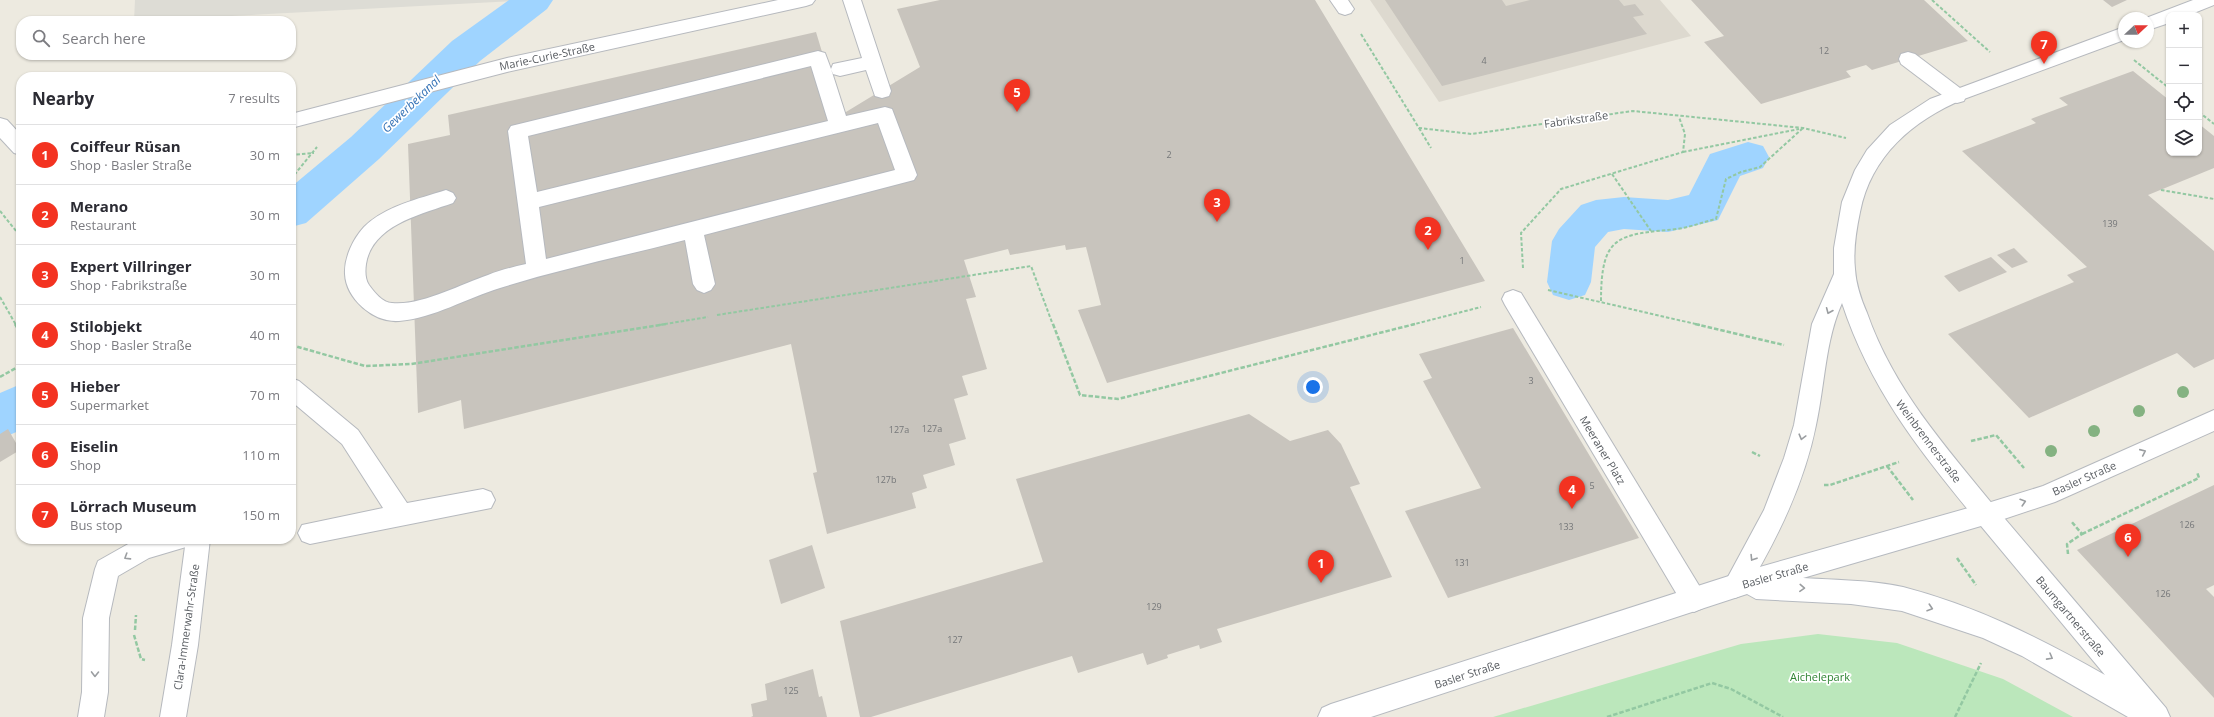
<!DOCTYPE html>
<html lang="en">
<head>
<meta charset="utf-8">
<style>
	body { margin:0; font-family:"Open Sans",sans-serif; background:#f2f2f3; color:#2b2b33 }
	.controls { position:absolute; right:12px; top:12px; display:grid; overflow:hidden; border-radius:8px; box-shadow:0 1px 3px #0004 }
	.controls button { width:36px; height:36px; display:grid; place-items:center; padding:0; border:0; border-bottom:1px solid #e1e1e2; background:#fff; color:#2b2b33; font:20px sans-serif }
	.compass { position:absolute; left:2118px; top:12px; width:36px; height:36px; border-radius:50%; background:#fff; box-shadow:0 1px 3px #0004; rotate:68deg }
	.you { position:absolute; left:1313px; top:387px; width:14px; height:14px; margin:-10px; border:3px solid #fff; border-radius:50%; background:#1a73e8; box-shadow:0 0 0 6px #1a73e833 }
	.badge { display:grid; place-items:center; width:26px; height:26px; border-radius:50%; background:#f33321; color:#fff; font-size:13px; font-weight:700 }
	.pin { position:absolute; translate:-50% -33px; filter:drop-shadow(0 1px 2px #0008) }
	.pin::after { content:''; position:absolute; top:21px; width:14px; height:12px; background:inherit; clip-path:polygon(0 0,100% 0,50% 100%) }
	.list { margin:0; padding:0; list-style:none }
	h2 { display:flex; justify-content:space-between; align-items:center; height:52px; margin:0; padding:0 16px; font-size:17px }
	h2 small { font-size:13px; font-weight:400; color:#7c7c81 }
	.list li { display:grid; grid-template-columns:26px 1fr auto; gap:12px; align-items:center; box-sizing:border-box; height:60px; padding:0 16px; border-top:1px solid #e1e1e2 }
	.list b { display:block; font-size:15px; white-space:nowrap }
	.list p { margin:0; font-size:13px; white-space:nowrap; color:#7c7c81 }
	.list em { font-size:13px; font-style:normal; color:#7c7c81 }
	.icon { flex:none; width:22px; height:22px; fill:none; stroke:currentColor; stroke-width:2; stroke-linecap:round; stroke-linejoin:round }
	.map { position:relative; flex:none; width:2214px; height:717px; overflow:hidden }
	.search { position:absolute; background:#fff; box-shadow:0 1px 3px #0004; left:16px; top:16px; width:280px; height:44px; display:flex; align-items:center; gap:10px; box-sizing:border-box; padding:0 14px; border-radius:16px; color:#7c7c81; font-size:15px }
	.panel { position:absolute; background:#fff; box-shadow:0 1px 3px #0004; left:16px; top:72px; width:280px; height:472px; border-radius:16px }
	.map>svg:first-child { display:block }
	.industrial { fill:#dddcd5 }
	.education { fill:#ddd9cf }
	.green { fill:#bbe7bb }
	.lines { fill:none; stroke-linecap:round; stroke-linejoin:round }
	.canal { fill:#9fd4ff; fill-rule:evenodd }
	.building { fill:#c8c4bd }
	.service-casing { stroke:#b6b9be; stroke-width:2 }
	.pedestrian-casing { stroke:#b6b9be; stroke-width:2 }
	.minor-casing { stroke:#b6b9be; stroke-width:2 }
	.tertiary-casing { stroke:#b6b9be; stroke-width:2 }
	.secondary-casing { stroke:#b6bac0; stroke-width:2 }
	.path-far1 { stroke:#93c8a2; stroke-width:2; stroke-dasharray:3.5 2; stroke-linecap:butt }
	.path { stroke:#93c8a2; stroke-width:2.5; stroke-dasharray:4.5 2; stroke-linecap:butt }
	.service { fill:#fff; fill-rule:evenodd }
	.pedestrian { fill:#fff; fill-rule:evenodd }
	.minor { fill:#fff; fill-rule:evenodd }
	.tertiary { fill:#fff; fill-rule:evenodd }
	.secondary { fill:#fff; fill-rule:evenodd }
	.tree { fill:#84b281 }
	.oneway { stroke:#9b9ea1 }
	.labels { text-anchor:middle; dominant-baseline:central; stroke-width:3.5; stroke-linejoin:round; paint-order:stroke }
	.number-label { font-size:9px; fill:#757779 }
	.street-label { font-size:11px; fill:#595d62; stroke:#fff }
	.park-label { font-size:11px; fill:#2f8433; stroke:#fff }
	.water-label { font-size:12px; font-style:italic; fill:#3774b7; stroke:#fff }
</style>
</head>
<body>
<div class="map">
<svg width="2214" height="717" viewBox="0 0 2214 717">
	<rect width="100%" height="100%" fill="#edeae0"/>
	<polygon class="industrial" points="135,0 536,0 134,21"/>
	<polygon class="education" points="1370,0 1660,0 1691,36 1439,102"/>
	<polygon class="green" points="1818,634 1897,643 2003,679 2073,717 1493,717 1741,644"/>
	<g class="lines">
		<g class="canal">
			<polygon points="509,0 553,0 547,9 480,61 379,159 306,223 291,227 291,187 351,137 452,41"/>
			<polygon points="1748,142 1763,146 1769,157 1763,168 1740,176 1718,220 1668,232 1624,229 1608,232 1595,247 1591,282 1585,295 1569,300 1553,295 1547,282 1552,241 1559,229 1581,205 1596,200 1624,197 1668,200 1689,195 1710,154"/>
			<polygon points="21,384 21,430 0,439 0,393"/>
		</g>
	</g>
	<g class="building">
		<polygon points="940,0 1315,0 1485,281 1107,383 1078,310 1101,305 1086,247 1066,250 1065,245 1010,255 1008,249 964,260 976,297 966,299 987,369 962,376 968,395 954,399 966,439 949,444 955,465 923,475 927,488 912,493 916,508 827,534 813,473 817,472 791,344 464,429 461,400 418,413 408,144 450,135 448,115 816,32 841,115 920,67 897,9"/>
		<polygon points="1385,0 1502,0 1506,6 1530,0 1619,0 1624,6 1635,4 1644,15 1633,17 1647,34 1442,86"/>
		<polygon points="1691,0 1924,0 1968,41 1872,70 1866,65 1846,71 1851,77 1761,104 1704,42 1724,36"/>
		<polygon points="2103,0 2127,0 2112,7"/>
		<polygon points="2133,71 2169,100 2169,153 2199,153 2199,124 2214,136 2214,168 2148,195 2214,251 2214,359 2194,368 2177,353 2029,418 1948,334 2074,282 2067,275 2087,267 1962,151 2036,123 2031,119 2068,105 2059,98"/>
		<polygon points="2014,248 2028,262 2012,268 1997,255"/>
		<polygon points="1991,257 2007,272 1959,292 1944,276"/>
		<polygon points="1513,328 1639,538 1448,598 1405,511 1481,488 1423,381 1432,378 1419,354"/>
		<polygon points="1249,414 1290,441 1328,430 1341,444 1360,484 1350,487 1392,577 1217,629 1222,642 1200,649 1199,645 1167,655 1168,658 1147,665 1143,653 1078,673 1072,656 871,717 860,717 840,621 1043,562 1016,479"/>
		<polygon points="8,429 20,450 0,462 0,434"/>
		<polygon points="2214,485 2214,585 2206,589 2214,597 2214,698 2077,550"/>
		<polygon points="812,545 825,588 781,604 769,560"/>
		<polygon points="813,669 819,697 822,696 827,717 751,717 753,716 751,704 767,700 765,684"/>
	</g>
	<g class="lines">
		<g class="service-casing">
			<g id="service">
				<path d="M843,0h18l30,91 -2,5 -7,2 -7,-2 -9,-26 -26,6 -7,-2 -2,-5 15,47 39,-9 7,2 25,66 -3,5 -210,55 11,49 -4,6 -7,3 -7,-3 -4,-6 -8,-44c-62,16 -125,29 -185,48 -33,10 -66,30 -101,33 -25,2 -53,-22 -54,-47 -1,-16 8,-35 19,-47 21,-21 54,-28 82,-37l7,3 3,5 -3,5c-31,11 -81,22 -87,61 -1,7 -1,15 3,21 5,7 14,18 23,18 29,3 69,-19 96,-28 12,-5 25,-8 38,-11l-18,-133 3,-5 307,-75 7,2 6,16 2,-5 29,-6zM811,66l17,55 -291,71 -9,-56zM878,123l17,47 -349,89 -7,-52z"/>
				<polygon points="1908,52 1915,54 1964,91 1966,96 1964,101 1957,103 1950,101 1901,64 1899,59 1901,54"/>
				<polygon points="1513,290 1521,293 1703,592 1706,600 1703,608 1694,612 1685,608 1505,305 1502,299 1505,293"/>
				<polygon points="291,378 299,381 358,430 407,503 483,489 491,492 495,500 491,508 310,544 302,541 298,533 302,525 383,508 342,444 291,401"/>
				<polygon points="137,539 189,539 186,547 149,558 118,576 109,618 108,692 104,717 78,717 82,692 83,618 95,569 98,561"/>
			</g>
		</g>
		<g class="pedestrian-casing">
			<polygon id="pedestrian" points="2214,410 2214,431 2055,502 1986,525 1978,522 1974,514 1978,506 2043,486"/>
		</g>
		<g class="minor-casing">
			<g id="minor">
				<polygon points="778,0 815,0 812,4 806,6 507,72 291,128 291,114 507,58"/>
				<polygon points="1330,0 1348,0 1354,9 1351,13 1345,15 1339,13"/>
			</g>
		</g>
		<g class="tertiary-casing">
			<g id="tertiary">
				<polygon points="2193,0 2214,0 2214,5 2189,15 2169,15 2169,23 2148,30 2148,18 2146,18"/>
				<path d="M2124,27v13l-160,59c-51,21 -93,57 -104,113 -4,19 -7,38 -5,57 1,16 6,30 12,44 26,75 78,133 127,193l4,8 -4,8 -8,3 -8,-3c-58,-71 -107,-131 -136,-219 -17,38 -17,81 -26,122 -12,60 -40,117 -72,169l-9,4 -9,-4 -3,-8 41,-76 20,-52 10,-33 18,-101 22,-50v-26l8,-46 13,-32 12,-20 23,-25 40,-26z"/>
				<polygon points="0,118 7,120 21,135 21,155 14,153 0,138"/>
				<polygon points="186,539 210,539 198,645 186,717 160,717 172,645"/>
			</g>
		</g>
		<g class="secondary-casing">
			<path id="secondary" d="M1986,503l8,3 172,202 4,9h-42l-106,-61 -39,-18 -81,-27 -51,-7 -95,-5 -9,-5 -376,123h-53l4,-9 9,-4 404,-130zM1981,526l124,149c-65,-37 -129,-69 -202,-88 -32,-7 -67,-7 -100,-9z"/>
		</g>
		<g class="path-far1">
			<polyline points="1932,0 1990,52"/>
			<polyline points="1361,34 1419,128 1472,134 1633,111 1803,128 1846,138"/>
			<polyline points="2134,60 2169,88"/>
			<polyline points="2199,112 2214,124"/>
			<polyline points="1419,128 1431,148"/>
			<polyline points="1683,152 1799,129"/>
			<polyline points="291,155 314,153"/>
			<polyline points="1612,174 1651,231"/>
			<polyline points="291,179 317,147"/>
			<polyline points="2161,190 2214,199"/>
			<polyline points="0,211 21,237"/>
			<polyline points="1523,268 1521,233 1561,189 1683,152 1685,134 1679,117"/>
			<polyline points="1548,290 1700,325"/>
			<polyline points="0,297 16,325"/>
			<path d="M1601,301c0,-67 17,-66 76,-72 14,-2 26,-7 39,-10l10,-40 15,-7 19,-5 43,-39"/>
			<polyline points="717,315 1031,266 1053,325"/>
			<polyline points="659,325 708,317"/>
			<polyline points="1411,325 1481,307"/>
		</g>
		<g class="path">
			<polyline points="15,324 21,334"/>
			<polyline points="1053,324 1080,395 1118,399 1415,324"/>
			<polyline points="1695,324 1784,345"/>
			<polyline points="291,345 365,366 411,364 666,324"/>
			<polyline points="0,377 21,365"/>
			<polyline points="1971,441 1996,435 2024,468"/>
			<polyline points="1752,452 1760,456"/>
			<polyline points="1887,466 1913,500"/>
			<polyline points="1824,485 1830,485 1899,462"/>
			<polyline points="2082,534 2199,478 2197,472"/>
			<polyline points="2068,554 2067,544 2082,534 2071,521"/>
			<polyline points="1957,558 1976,585"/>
			<polyline points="135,630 136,615"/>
			<polyline points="134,635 141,659 145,660"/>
			<polyline points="1607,717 1712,683 1731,689 1783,717"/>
			<polyline points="1955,717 1981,663"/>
		</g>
		<use href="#service" class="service"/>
		<use href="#pedestrian" class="pedestrian"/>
		<use href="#minor" class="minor"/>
		<use href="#tertiary" class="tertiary"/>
		<use href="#secondary" class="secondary"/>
	</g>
	<g class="tree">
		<circle cx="2183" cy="392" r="6"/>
		<circle cx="2139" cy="411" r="6"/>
		<circle cx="2094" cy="431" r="6"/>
		<circle cx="2051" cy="451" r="6"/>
	</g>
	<defs><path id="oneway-chevron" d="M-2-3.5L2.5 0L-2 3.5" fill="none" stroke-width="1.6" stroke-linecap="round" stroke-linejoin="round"/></defs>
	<g class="oneway">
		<use href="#oneway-chevron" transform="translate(1829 311) rotate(113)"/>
		<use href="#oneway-chevron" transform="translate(1802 437) rotate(105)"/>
		<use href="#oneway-chevron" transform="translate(2143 452) rotate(-24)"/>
		<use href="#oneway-chevron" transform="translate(2023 502) rotate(-17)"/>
		<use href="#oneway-chevron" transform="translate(127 557) rotate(148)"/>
		<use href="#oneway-chevron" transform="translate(1753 558) rotate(122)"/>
		<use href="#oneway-chevron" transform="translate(1802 588) rotate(3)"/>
		<use href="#oneway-chevron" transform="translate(1930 608) rotate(18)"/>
		<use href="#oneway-chevron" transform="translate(2050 657) rotate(29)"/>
		<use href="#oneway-chevron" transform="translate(95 674) rotate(91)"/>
	</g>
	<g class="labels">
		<g class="number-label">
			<text x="1824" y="50">12</text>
			<text x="1484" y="60">4</text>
			<text x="1169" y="154">2</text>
			<text x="2110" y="223">139</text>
			<text x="1462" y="260">1</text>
			<text x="1531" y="380">3</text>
			<text x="932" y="428">127a</text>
			<text x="899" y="429">127a</text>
			<text x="886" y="479">127b</text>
			<text x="1592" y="485">5</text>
			<text x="2187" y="524">126</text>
			<text x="1566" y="526">133</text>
			<text x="1462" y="562">131</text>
			<text x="2163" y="593">126</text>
			<text x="1154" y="606">129</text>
			<text x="955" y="639">127</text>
			<text x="791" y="690">125</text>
		</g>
		<g class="street-label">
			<text transform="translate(547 56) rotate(-12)">Marie-Curie-Straße</text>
			<text transform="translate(1576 119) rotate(-8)">Fabrikstraße</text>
			<text transform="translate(1929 441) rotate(53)">Weinbrennerstraße</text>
			<text transform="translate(1603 450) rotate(59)">Meeraner Platz</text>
			<text transform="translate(2084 478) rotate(-24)">Basler Straße</text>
			<text transform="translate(1775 575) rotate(-16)">Basler Straße</text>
			<text transform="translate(2071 616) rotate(50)">Baumgartnerstraße</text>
			<text transform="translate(186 627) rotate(-82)">Clara-Immerwahr-Straße</text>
			<text transform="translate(1467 674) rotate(-18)">Basler Straße</text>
		</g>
		<g class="park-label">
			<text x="1820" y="676">Aichelepark</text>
		</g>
		<g class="water-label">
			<text transform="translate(411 104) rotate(-44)">Gewerbekanal</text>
		</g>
	</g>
</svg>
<div class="controls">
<button>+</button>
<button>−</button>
<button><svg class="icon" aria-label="locate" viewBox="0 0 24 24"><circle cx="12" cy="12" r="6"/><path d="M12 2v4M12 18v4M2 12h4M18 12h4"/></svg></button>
<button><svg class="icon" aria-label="layers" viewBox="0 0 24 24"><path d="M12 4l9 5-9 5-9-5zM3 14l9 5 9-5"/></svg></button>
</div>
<svg class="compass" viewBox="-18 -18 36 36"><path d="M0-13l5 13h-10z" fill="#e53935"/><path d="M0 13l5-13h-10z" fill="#7c7c81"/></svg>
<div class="you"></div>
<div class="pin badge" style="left:1321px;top:583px">1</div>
<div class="pin badge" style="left:1428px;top:250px">2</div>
<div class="pin badge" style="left:1217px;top:222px">3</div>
<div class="pin badge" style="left:1572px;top:509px">4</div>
<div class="pin badge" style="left:1017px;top:112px">5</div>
<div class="pin badge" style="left:2128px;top:557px">6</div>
<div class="pin badge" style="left:2044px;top:64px">7</div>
<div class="search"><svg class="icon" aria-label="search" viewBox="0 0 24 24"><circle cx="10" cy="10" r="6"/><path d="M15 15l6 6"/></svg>Search here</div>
<section class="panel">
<h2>Nearby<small>7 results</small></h2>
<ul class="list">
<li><span class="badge">1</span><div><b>Coiffeur Rüsan</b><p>Shop · Basler Straße</p></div><em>30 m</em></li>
<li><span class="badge">2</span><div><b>Merano</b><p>Restaurant</p></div><em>30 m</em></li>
<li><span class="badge">3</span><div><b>Expert Villringer</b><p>Shop · Fabrikstraße</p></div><em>30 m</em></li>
<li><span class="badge">4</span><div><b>Stilobjekt</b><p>Shop · Basler Straße</p></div><em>40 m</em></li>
<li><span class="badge">5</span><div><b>Hieber</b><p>Supermarket</p></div><em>70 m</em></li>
<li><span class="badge">6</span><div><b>Eiselin</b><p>Shop</p></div><em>110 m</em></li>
<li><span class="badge">7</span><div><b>Lörrach Museum</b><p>Bus stop</p></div><em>150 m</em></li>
</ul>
</section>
</div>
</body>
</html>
